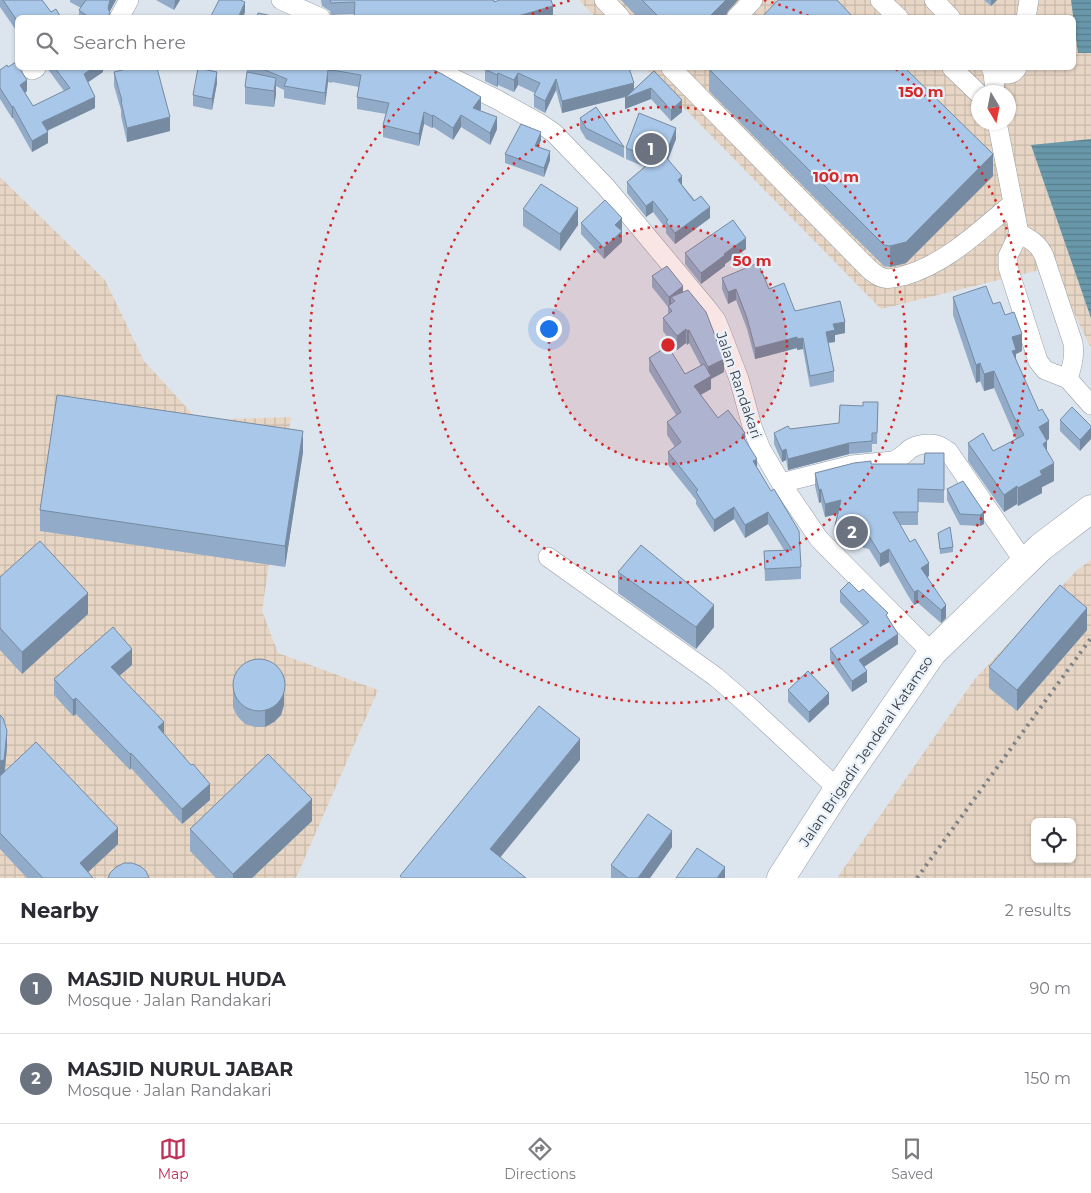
<!DOCTYPE html>
<html lang="en">
<head>
<meta charset="utf-8">
<style>
	body { margin:0; font-family:Montserrat,sans-serif; background:#f2f2f3; color:#2b2b33 }
	.controls { position:absolute; right:15px; bottom:15px; display:grid; overflow:hidden; border-radius:8px; box-shadow:0 1px 4px #0004 }
	.controls button { width:45px; height:45px; display:grid; place-items:center; padding:0; border:0; border-bottom:1px solid #e1e1e2; background:#fff; color:#2b2b33; font:25px sans-serif }
	.compass { position:absolute; left:971px; top:85px; width:45px; height:45px; border-radius:50%; background:#fff; box-shadow:0 1px 4px #0004; rotate:170deg }
	.you { position:absolute; left:548px; top:328px; width:18px; height:18px; margin:-12px; border:4px solid #fff; border-radius:50%; background:#1a73e8; box-shadow:0 0 0 8px #1a73e833 }
	.badge { display:grid; place-items:center; width:32px; height:32px; border-radius:50%; background:#bf3058; color:#fff; font-size:16px; font-weight:700 }
	.pin { position:absolute; translate:-50% -50%; border:2px solid #fff; box-shadow:0 1px 5px #0006 }
	.list { margin:0; padding:0; list-style:none }
	h2 { display:flex; justify-content:space-between; align-items:center; height:65px; margin:0; padding:0 20px; font-size:21px }
	h2 small { font-size:16px; font-weight:400; color:#7c7c81 }
	.list li { display:grid; grid-template-columns:32px 1fr auto; gap:15px; align-items:center; box-sizing:border-box; height:90px; padding:0 20px; border-top:1px solid #e1e1e2 }
	.list b { display:block; font-size:19px; white-space:nowrap }
	.list p { margin:0; font-size:16px; white-space:nowrap; color:#7c7c81 }
	.list em { font-size:16px; font-style:normal; color:#7c7c81 }
	.icon { flex:none; width:28px; height:28px; fill:none; stroke:currentColor; stroke-width:2; stroke-linecap:round; stroke-linejoin:round }
	.map { position:relative; flex:none; width:1091px; height:878px; overflow:hidden }
	.search { position:absolute; background:#fff; box-shadow:0 1px 4px #0004; left:15px; right:15px; top:15px; height:55px; display:flex; align-items:center; gap:12px; box-sizing:border-box; padding:0 18px; border-radius:8px; color:#7c7c81; font-size:19px }
	.sheet { height:245px; background:#fff }
	nav { display:flex; justify-content:space-around; align-items:center; box-sizing:border-box; height:70px; border-top:1px solid #e1e1e2; background:#fff; font-size:14px; color:#7c7c81 }
	nav a { display:grid; justify-items:center; gap:2px }
	nav .on { color:#bf3058 }
	.map>svg:first-child { display:block }
	.industrial { fill:url(#industrial-grid); fill-rule:evenodd }
	.water { fill:url(#water-rules) }
	.lines { fill:none; stroke-linecap:round; stroke-linejoin:round }
	.minor-casing { stroke:#979ea6; stroke-width:20 }
	.highway-casing { stroke:#979ea6; stroke-width:29 }
	.minor { stroke:#fff; stroke-width:19 }
	.highway { stroke:#fff; stroke-width:28 }
	.rail { stroke:#7d8287; stroke-width:4; stroke-dasharray:2.5 5; stroke-linecap:butt }
	.wall { fill:#91abc8 }
	.shaded-wall { fill:#768ba2 }
	.building { fill:#a9c7e8; stroke:#768ba2 }
	.ring { fill:none; stroke:#d62828; stroke-width:2.5; stroke-dasharray:2.5 5 }
	.labels { text-anchor:middle; dominant-baseline:central; stroke-width:4.5; stroke-linejoin:round; paint-order:stroke }
	.street-label { font-size:14px; fill:#3a3d40; stroke:#e9f1fa }
	.centre { fill:#d62828; stroke:#e9f1fa; stroke-width:2.5 }
	.ring-label { font-size:15px; text-anchor:middle; font-weight:bold; fill:#d62828; stroke:#e9f1fa; stroke-width:4.5; stroke-linejoin:round; paint-order:stroke }
</style>
</head>
<body>
<div class="map">
<svg width="1091" height="878" viewBox="0 0 1091 878">
	<defs>
		<pattern id="industrial-grid" width="8" height="8" patternUnits="userSpaceOnUse" patternTransform="scale(1.25)"><rect width="8" height="8" fill="#e7d6c5"/><path d="M0 4h8M4 0v8" fill="none" stroke="#c7b9aa"/></pattern>
		<pattern id="water-rules" width="6" height="5" patternUnits="userSpaceOnUse" patternTransform="scale(1.25)"><rect width="6" height="5" fill="#6998aa"/><path d="M0 2.5h6" fill="none" stroke="#577d8c"/></pattern>
	</defs>
	<rect width="100%" height="100%" fill="#dce4ed"/>
	<g class="industrial">
		<path d="M579,0h512v348l-39,-81 -171,42 -236,-241h429v-50h-478zM978,92h30v30h-30z"/>
		<polygon points="0,177 105,280 144,361 198,420 291,417 262,611 278,653 378,690 296,878 0,878"/>
		<path d="M1091,560v318h-254l137,-198 103,-110zM1035,822h37v37h-37z"/>
	</g>
	<g class="water">
		<polygon points="1071,0 1091,0 1091,53 1078,53"/>
		<polygon points="1091,139 1091,318 1031,145"/>
	</g>
	<g class="lines">
		<g class="minor-casing">
			<g id="minor">
				<polyline points="281,0 321,18"/>
				<polyline points="604,0 621,18"/>
				<polyline points="880,0 899,18"/>
				<polyline points="934,0 951,18"/>
				<polyline points="119,18 129,0"/>
				<polyline points="736,18 753,0"/>
				<polyline points="1026,18 1029,0"/>
				<polyline points="432,68 496,99 541,124 554,133 606,187 706,307 716,320 721,332 739,379 752,426 756,437 761,449 781,483 819,539 932,653"/>
				<path d="M671,68l191,194c6,6 14,15 22,16 6,2 13,-1 19,-2 43,-12 76,-45 110,-73"/>
				<polyline points="952,68 978,93"/>
				<polyline points="991,68 993,72 995,92"/>
				<polyline points="32,70 36,68"/>
				<path d="M993,72c10,2 19,5 24,-4"/>
				<polyline points="997,122 1019,233 1008,256 1008,267 1038,361 1045,370 1068,379 1091,405"/>
				<path d="M1019,233c11,6 20,11 25,23l29,87c2,13 -1,23 -5,36"/>
				<path d="M781,483l71,-18 41,-4c8,-3 11,-7 17,-12 7,-5 19,-6 27,-4 4,1 8,5 11,6l77,112"/>
				<polyline points="548,557 716,677 739,697 838,789"/>
			</g>
		</g>
		<g class="highway-casing">
			<polyline id="highway" points="781,878 838,789 932,653 1041,547 1091,509"/>
		</g>
		<use href="#minor" class="minor"/>
		<use href="#highway" class="highway"/>
		<polyline class="rail" points="917,878 1091,638"/>
	</g>
	<g class="wall">
		<polygon points="0,0 42,0 51,12 18,18 18,33 0,7"/>
		<polygon points="70,0 116,0 109,12 110,18 79,18 79,10 81,8 70,2"/>
		<polygon points="156,0 180,0 174,10"/>
		<polygon points="321,0 494,0 494,2 553,18 354,14 331,15 330,11 322,6"/>
		<polygon points="621,0 738,0 728,11 726,15 726,18 638,18"/>
		<polygon points="984,0 997,0 991,6"/>
		<polygon points="47,68 103,68 103,72 88,82 95,108 47,131 48,143 32,152 13,118 12,118 0,99 0,70 27,91 25,93 33,106 64,91"/>
		<polygon points="247,68 430,68 481,109 480,111 497,129 490,145 461,127 453,140 433,127 432,128 424,124 419,146 383,137 383,125 386,114 357,109 357,97 359,87 332,82 332,83 328,82 325,105 284,98 284,90 276,86 276,94 274,107 245,104 245,87"/>
		<polygon points="478,68 629,68 634,89 654,71 682,112 671,121 651,99 625,109 626,97 562,113 556,90 545,113 534,107 534,95 535,93 518,85 514,92 498,85 497,87 485,81 485,69"/>
		<polygon points="709,69 993,176 906,263 890,267 884,266 815,198 709,91"/>
		<polygon points="114,72 170,131 127,142 121,116 121,110 114,86"/>
		<polygon points="217,83 212,110 193,106 193,95"/>
		<polygon points="580,118 624,147 624,158 586,139 580,129"/>
		<polygon points="676,139 668,159 682,185 710,218 675,244 666,233 666,229 653,212 646,217 627,193 627,182 645,167 626,159 626,148"/>
		<polygon points="541,140 538,147 550,160 544,177 505,163 505,154"/>
		<polygon points="523,209 578,225 560,251 523,226"/>
		<polygon points="581,223 622,229 621,231 622,242 604,259 581,234"/>
		<polygon points="746,249 725,264 725,266 701,284 685,264 685,253"/>
		<polygon points="652,276 683,292 724,372 711,379 711,389 701,395 718,418 745,441 801,567 801,579 765,581 764,551 784,550 768,524 745,538 734,519 714,532 696,504 696,500 668,465 668,452 675,447 667,435 667,422 676,415 649,371 649,358 685,374 701,366 689,343 687,345 686,343 677,350 663,331 663,318 668,314 668,307 652,287"/>
		<polygon points="722,278 769,289 795,311 845,333 835,335 835,342 828,343 834,371 834,382 810,387 803,349 797,350 797,348 755,359 747,329 736,300 728,304 722,289"/>
		<polygon points="953,297 993,304 1005,315 1022,351 1016,354 1016,359 1049,439 1047,440 1047,452 1054,481 1042,487 1042,493 1018,506 1017,504 1004,512 968,461 968,443 993,451 1016,439 994,388 984,391 980,381 976,383 953,315"/>
		<polygon points="878,402 877,444 872,444 872,452 849,454 788,470 786,460 782,462 774,444 774,433 790,429 839,423 863,406"/>
		<polygon points="1060,420 1091,426 1080,451 1060,431"/>
		<polygon points="303,452 285,567 40,531 40,510"/>
		<polygon points="944,453 944,503 918,502 918,525 900,525 929,576 927,577 946,618 941,623 918,603 914,605 907,594 889,562 880,567 869,549 837,541 835,539 835,526 837,514 825,517 821,502 819,503 815,486 815,473 871,464 924,464"/>
		<polygon points="947,489 984,512 984,524 980,526 960,525 947,500"/>
		<polygon points="938,533 953,547 953,552 940,554"/>
		<polygon points="618,572 714,627 696,649 618,593"/>
		<polygon points="0,577 88,614 22,674 0,650"/>
		<polygon points="840,591 888,617 898,644 864,667 867,682 852,692 830,660 830,649 863,626 840,602"/>
		<polygon points="1087,630 1017,711 989,688 989,667"/>
		<polygon points="132,665 119,676 164,734 210,800 182,824 131,768 130,770 76,714 73,716 54,695 54,679"/>
		<polygon points="233,681 284,705 281,715 274,722 265,727 255,727 245,724 238,717 233,708"/>
		<polygon points="788,690 829,704 809,723 788,702"/>
		<polygon points="0,715 7,747 5,771 118,844 88,872 93,878 27,878 0,849"/>
		<polygon points="312,821 252,878 216,878 190,851 190,829"/>
		<polygon points="672,847 650,878 611,878 611,865"/>
	</g>
	<g class="shaded-wall">
		<polygon points="110,0 116,0 109,13 110,18 107,18 108,8"/>
		<polygon points="175,0 180,0 174,10"/>
		<polygon points="725,0 738,0 728,11 726,15 726,18 708,18"/>
		<polygon points="991,0 997,0 991,6"/>
		<polygon points="245,2 245,12 243,18 238,18"/>
		<polygon points="553,6 553,18 518,18 518,16"/>
		<polygon points="93,68 103,68 103,72 84,85 84,74"/>
		<polygon points="328,70 328,82 325,105 325,93"/>
		<polygon points="217,72 217,83 212,110 212,99"/>
		<polygon points="498,73 498,85 497,87 497,75"/>
		<polygon points="518,73 518,85 514,92 514,80"/>
		<polygon points="276,78 276,94 274,107 274,91"/>
		<polygon points="556,79 556,90 545,113 545,101"/>
		<polygon points="27,80 27,91 20,96 20,85"/>
		<polygon points="634,83 634,94 651,88 651,99 625,109 625,98 632,95 562,113 562,101"/>
		<polygon points="95,97 95,108 42,133 42,122"/>
		<polygon points="481,97 481,109 473,120 473,108"/>
		<polygon points="682,100 682,112 671,121 671,110"/>
		<polygon points="13,106 13,118 12,118 12,107"/>
		<polygon points="424,112 424,124 419,146 419,134"/>
		<polygon points="433,115 433,127 432,128 432,116"/>
		<polygon points="461,115 461,127 453,140 453,128"/>
		<polygon points="170,117 170,131 127,142 127,128"/>
		<polygon points="497,117 497,129 490,145 490,133"/>
		<polygon points="676,128 676,139 665,167 665,156"/>
		<polygon points="48,132 48,143 32,152 32,141"/>
		<polygon points="541,132 541,140 535,154 535,146"/>
		<polygon points="550,151 550,160 544,177 544,168"/>
		<polygon points="993,154 993,176 906,263 890,267 890,246"/>
		<polygon points="682,176 682,187 678,180"/>
		<polygon points="653,201 653,212 646,217 646,206"/>
		<polygon points="710,207 710,218 675,244 675,233"/>
		<polygon points="578,208 578,225 560,251 560,234"/>
		<polygon points="622,218 622,229 615,236 615,225"/>
		<polygon points="622,231 622,242 604,259 604,248"/>
		<polygon points="746,238 746,249 725,264 725,266 701,284 701,273 724,254"/>
		<polygon points="683,286 683,297 675,301 671,297 671,307 669,308 669,297"/>
		<polygon points="736,289 736,300 728,304 728,292"/>
		<polygon points="845,322 845,333 835,335 835,342 826,343 826,332 833,324"/>
		<polygon points="686,329 686,343 677,350 677,336"/>
		<polygon points="689,330 689,343 687,345 687,331"/>
		<polygon points="1022,334 1022,351 1016,354 1016,367 1012,369 1012,337"/>
		<polygon points="797,337 797,348 755,359 755,348"/>
		<polygon points="803,338 803,349 797,350 797,339"/>
		<polygon points="724,359 724,372 711,379 711,389 694,398 694,386 708,378 708,367"/>
		<polygon points="980,363 980,381 976,383 976,365"/>
		<polygon points="994,371 994,388 984,391 984,374"/>
		<polygon points="1049,421 1049,439 1039,445 1039,427"/>
		<polygon points="1091,428 1091,439 1080,451 1080,440"/>
		<polygon points="303,431 303,452 285,567 285,546"/>
		<polygon points="745,433 745,445 742,435"/>
		<polygon points="1047,441 1047,459 1043,444"/>
		<polygon points="849,443 849,454 788,470 788,459"/>
		<polygon points="786,449 786,460 782,462 782,451"/>
		<polygon points="757,459 757,471 753,461"/>
		<polygon points="1054,463 1054,481 1042,487 1042,493 1018,506 1018,488 1040,471"/>
		<polygon points="1017,486 1017,504 1004,512 1004,495"/>
		<polygon points="821,489 821,502 819,503 819,490"/>
		<polygon points="841,500 841,513 825,517 825,504"/>
		<polygon points="734,507 734,519 714,532 714,520"/>
		<polygon points="768,512 768,524 745,538 745,525"/>
		<polygon points="984,512 984,524 980,526 980,515"/>
		<polygon points="889,549 889,562 880,567 880,554"/>
		<polygon points="929,563 929,576 921,581 921,568"/>
		<polygon points="918,590 918,603 914,605 914,592"/>
		<polygon points="88,593 88,614 22,674 22,652"/>
		<polygon points="714,605 714,627 696,649 696,627"/>
		<polygon points="946,605 946,618 941,623 941,610"/>
		<polygon points="1087,608 1087,630 1017,711 1017,690"/>
		<polygon points="898,634 898,644 859,670 859,660"/>
		<polygon points="132,649 132,665 111,683 111,667"/>
		<polygon points="867,671 867,682 852,692 852,681"/>
		<polygon points="284,689 284,705 281,715 274,722 265,727 265,710"/>
		<polygon points="829,693 829,704 809,723 809,712"/>
		<polygon points="76,698 76,714 73,716 73,700"/>
		<polygon points="164,722 164,737 158,727"/>
		<polygon points="7,731 7,747 4,776 0,778 0,761"/>
		<polygon points="580,739 580,760 490,870 490,849"/>
		<polygon points="131,753 131,768 130,770 130,754"/>
		<polygon points="210,784 210,800 182,824 182,809"/>
		<polygon points="312,799 312,821 252,878 233,878 233,874"/>
		<polygon points="118,828 118,844 82,878 80,863"/>
		<polygon points="672,831 672,847 650,878 638,878"/>
		<polygon points="725,867 725,878 717,878"/>
	</g>
	<g class="building">
		<polygon points="3,0 42,0 51,12 56,9 61,18 18,18 18,22"/>
		<polygon points="86,0 110,0 108,8 110,13 107,18 90,18 79,10"/>
		<polygon points="219,0 240,0 245,2 238,18 210,18"/>
		<polygon points="330,0 494,0 494,2 500,0 551,0 553,6 518,16 519,18 354,18 355,2 331,3"/>
		<polygon points="642,0 726,0 708,18 660,18"/>
		<polygon points="778,0 837,0 854,18 761,18"/>
		<polygon points="258,13 281,18 257,18"/>
		<polygon points="16,62 18,65 18,68 19,68 27,80 20,85 33,106 70,88 55,68 93,68 84,74 95,97 42,122 48,132 32,141 13,106 12,107 0,88 0,70 7,65 8,67"/>
		<polygon points="130,68 157,68 170,117 127,128 121,101 122,101 114,72"/>
		<polygon points="198,68 217,72 212,99 193,95"/>
		<polygon points="260,68 430,68 442,74 481,97 473,108 497,117 490,133 461,115 453,128 433,115 432,116 424,112 419,134 383,125 389,103 357,97 361,75 332,70 332,71 328,70 325,93 284,86 287,79"/>
		<polygon points="485,68 629,68 634,83 562,101 556,79 545,101 534,95 540,83 518,73 514,80 498,73 497,75 485,69"/>
		<polygon points="711,68 905,68 993,154 906,242 890,246 884,245 815,176 709,69"/>
		<polygon points="654,71 682,100 671,110 651,88 625,98"/>
		<polygon points="247,72 276,78 274,91 245,87"/>
		<polygon points="596,107 624,147 586,128 580,118"/>
		<polygon points="639,113 676,128 665,156 682,176 678,180 694,201 701,196 710,207 675,233 666,222 668,220 653,201 646,206 627,182 654,159 626,148"/>
		<polygon points="521,124 541,132 535,146 550,151 544,168 505,154"/>
		<polygon points="541,184 578,208 560,234 523,209"/>
		<polygon points="605,200 622,218 615,225 622,231 604,248 581,223"/>
		<polygon points="733,220 746,238 724,254 725,255 701,273 685,253"/>
		<polygon points="758,263 769,289 784,283 795,311 840,301 845,322 833,324 835,330 826,332 834,371 810,376 803,338 797,339 797,337 755,348 747,318 736,289 728,292 722,278"/>
		<polygon points="667,266 683,286 669,297 652,276"/>
		<polygon points="986,286 993,304 1000,302 1005,315 1014,312 1022,334 1012,337 1016,350 1012,351 1039,411 1042,409 1049,421 1039,427 1047,441 1043,444 1054,463 1040,471 1042,475 1018,488 1017,486 1004,495 968,443 983,433 993,451 1024,435 1014,417 994,371 984,374 980,363 976,365 953,297"/>
		<polygon points="688,290 706,312 724,359 708,367 689,330 687,331 686,329 677,336 663,318 672,311 668,306 675,301 671,297"/>
		<polygon points="668,346 685,374 704,364 711,376 694,386 718,418 728,410 745,433 742,435 757,459 753,461 771,491 774,489 799,531 801,567 765,569 764,551 792,550 768,512 745,525 734,507 714,520 696,492 698,490 668,452 681,442 667,422 681,412 649,358"/>
		<polygon points="57,395 303,431 285,546 40,510"/>
		<polygon points="863,402 878,402 877,433 872,433 872,441 849,443 788,459 786,449 782,451 774,433 788,426 790,429 839,423 840,405 863,406"/>
		<polygon points="1072,407 1091,426 1091,428 1080,440 1060,420"/>
		<polygon points="925,453 944,453 944,490 918,489 918,512 893,512 910,542 915,539 929,563 921,568 946,605 941,610 918,590 914,592 907,581 889,549 880,554 869,536 837,528 835,526 841,500 825,504 821,489 819,490 815,473 854,463 871,461 871,464 924,464"/>
		<polygon points="963,481 984,512 980,515 960,514 947,489"/>
		<polygon points="950,527 953,547 940,549 938,533"/>
		<polygon points="40,541 88,593 22,652 0,628 0,577"/>
		<polygon points="641,545 714,605 696,627 618,572"/>
		<polygon points="849,582 859,592 863,589 888,613 886,615 898,634 859,660 867,671 852,681 830,649 869,622 840,591"/>
		<polygon points="1060,585 1087,608 1017,690 989,667"/>
		<polygon points="113,627 132,649 111,667 164,722 158,727 191,765 193,764 210,784 182,809 131,753 130,754 76,698 73,700 54,679"/>
		<circle cx="259" cy="685" r="26"/>
		<polygon points="808,671 829,693 809,712 788,690"/>
		<polygon points="539,706 580,739 490,849 526,878 402,878 400,876"/>
		<polygon points="0,715 3,718 7,731 4,760 0,761"/>
		<polygon points="36,742 118,828 80,863 93,878 43,878 0,833 0,776"/>
		<polygon points="268,754 312,799 233,874 190,829"/>
		<polygon points="648,814 672,831 638,878 628,878 611,865"/>
		<polygon points="697,848 725,867 717,878 676,878"/>
		<polygon points="124,863 132,863 140,866 146,871 149,878 108,878 110,873 116,867"/>
	</g>
	<circle cx="668" cy="345" r="119" fill="#d62828" fill-opacity=".12"/>
	<g class="ring">
		<circle cx="668" cy="345" r="119"/>
		<circle cx="668" cy="345" r="238"/>
		<path d="M525 17A358 358 0 0 1 572 0M764 0A358 358 0 0 1 811 17M896 69A358 358 0 1 1 440 69"/>
	</g>
	<g class="labels">
		<g class="street-label">
			<text transform="translate(739 385) rotate(71)">Jalan Randakari</text>
			<text transform="translate(866 751) rotate(-56)">Jalan Brigadir Jenderal Katamso</text>
		</g>
	</g>
	<circle cx="668" cy="345" r="8" class="centre"/>
	<g class="ring-label">
		<text x="921" y="97">150 m</text>
		<text x="836" y="182">100 m</text>
		<text x="752" y="266">50 m</text>
	</g>
</svg>
<div class="controls">
<button><svg class="icon" aria-label="locate" viewBox="0 0 24 24"><circle cx="12" cy="12" r="6"/><path d="M12 2v4M12 18v4M2 12h4M18 12h4"/></svg></button>
</div>
<svg class="compass" viewBox="-18 -18 36 36"><path d="M0-13l5 13h-10z" fill="#e53935"/><path d="M0 13l5-13h-10z" fill="#7c7c81"/></svg>
<div class="you"></div>
<div class="pin badge" style="left:651px;top:149px;background:#6b7280">1</div>
<div class="pin badge" style="left:852px;top:532px;background:#6b7280">2</div>
<div class="search"><svg class="icon" aria-label="search" viewBox="0 0 24 24"><circle cx="10" cy="10" r="6"/><path d="M15 15l6 6"/></svg>Search here</div>
</div>
<section class="sheet">
<h2>Nearby<small>2 results</small></h2>
<ul class="list">
<li><span class="badge" style="background:#6b7280">1</span><div><b>MASJID NURUL HUDA</b><p>Mosque · Jalan Randakari</p></div><em>90 m</em></li>
<li><span class="badge" style="background:#6b7280">2</span><div><b>MASJID NURUL JABAR</b><p>Mosque · Jalan Randakari</p></div><em>150 m</em></li>
</ul>
</section>
<nav>
<a class="on"><svg class="icon" aria-label="map" viewBox="0 0 24 24"><path d="M3 6l6-2 6 2 6-2v14l-6 2-6-2-6 2zM9 4v14M15 6v14"/></svg>Map</a>
<a><svg class="icon" aria-label="directions" viewBox="0 0 24 24"><path d="M12 3l9 9-9 9-9-9zM9 14v-3h6M13 9l2 2-2 2"/></svg>Directions</a>
<a><svg class="icon" aria-label="saved" viewBox="0 0 24 24"><path d="M7 4h10v16l-5-4-5 4z"/></svg>Saved</a>
</nav>
</body>
</html>
